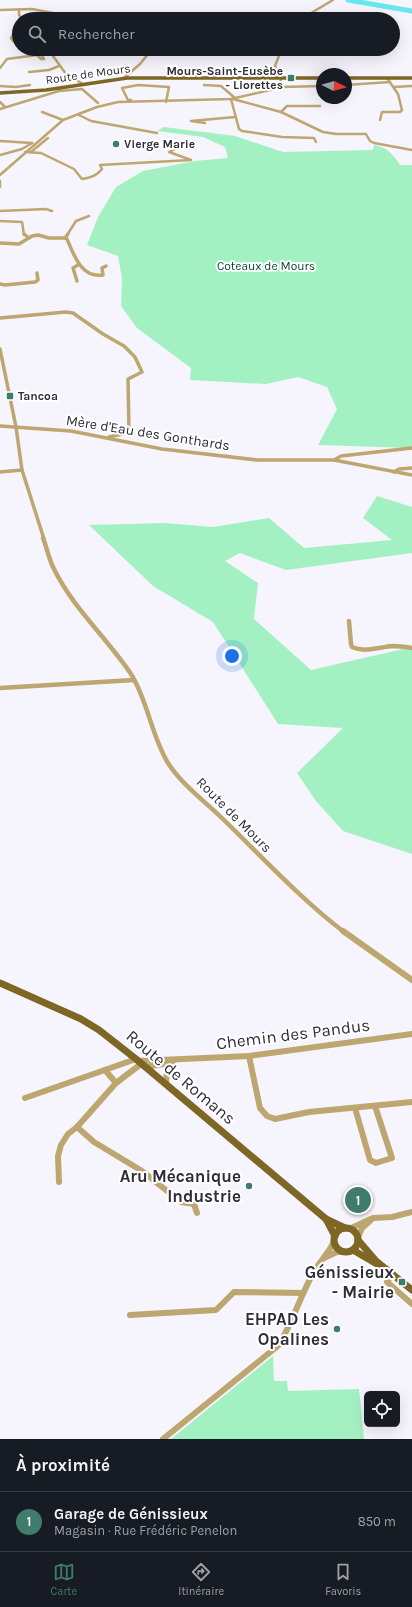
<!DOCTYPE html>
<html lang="fr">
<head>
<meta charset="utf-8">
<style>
	body { margin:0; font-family:Karla,sans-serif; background:#242831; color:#f1f3f6 }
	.controls { position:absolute; right:12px; bottom:12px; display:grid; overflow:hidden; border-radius:6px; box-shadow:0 4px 16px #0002 }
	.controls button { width:36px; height:36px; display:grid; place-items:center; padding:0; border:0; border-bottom:1px solid #363941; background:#171b24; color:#f1f3f6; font:20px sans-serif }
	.compass { position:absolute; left:316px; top:68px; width:36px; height:36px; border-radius:50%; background:#171b24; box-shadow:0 4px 16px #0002; rotate:95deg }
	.you { position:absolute; left:232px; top:656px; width:14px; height:14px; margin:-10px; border:3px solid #fff; border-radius:50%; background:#1a73e8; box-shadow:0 0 0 6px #1a73e833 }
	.badge { display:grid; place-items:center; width:26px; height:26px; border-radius:50%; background:#3e7d6b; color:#fff; font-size:13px; font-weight:700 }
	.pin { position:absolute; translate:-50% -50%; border:2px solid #fff; box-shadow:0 1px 4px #0006 }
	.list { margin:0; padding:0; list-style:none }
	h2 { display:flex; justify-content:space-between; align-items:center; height:52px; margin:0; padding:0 16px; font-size:17px }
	h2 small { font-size:13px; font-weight:400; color:#9ea1a6 }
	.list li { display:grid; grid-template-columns:26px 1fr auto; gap:12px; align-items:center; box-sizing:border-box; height:60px; padding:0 16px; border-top:1px solid #363941 }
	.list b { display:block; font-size:15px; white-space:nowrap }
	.list p { margin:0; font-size:13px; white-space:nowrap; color:#9ea1a6 }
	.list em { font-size:13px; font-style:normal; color:#9ea1a6 }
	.icon { flex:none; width:22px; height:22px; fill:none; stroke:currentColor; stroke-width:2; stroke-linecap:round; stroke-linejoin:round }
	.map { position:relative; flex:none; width:412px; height:1439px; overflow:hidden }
	.search { position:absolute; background:#171b24; box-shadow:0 4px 16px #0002; left:12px; right:12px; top:12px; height:44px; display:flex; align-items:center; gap:10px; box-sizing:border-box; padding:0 14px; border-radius:22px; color:#9ea1a6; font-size:15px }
	.sheet { height:112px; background:#171b24 }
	nav { display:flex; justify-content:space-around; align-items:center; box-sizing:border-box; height:56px; border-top:1px solid #363941; background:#171b24; font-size:11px; color:#9ea1a6 }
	nav a { display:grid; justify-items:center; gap:2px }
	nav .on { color:#3e7d6b }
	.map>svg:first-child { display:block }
	.green { fill:#a3f1c3 }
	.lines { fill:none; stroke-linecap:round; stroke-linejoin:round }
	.river { stroke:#68e8ee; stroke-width:5 }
	.minor-far3 { stroke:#bda66f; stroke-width:2.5 }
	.minor-far2 { stroke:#bda66f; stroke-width:3.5 }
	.minor-far1 { stroke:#bda66f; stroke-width:4.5 }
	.minor { stroke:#bda66f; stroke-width:6 }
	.major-far1 { stroke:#7e6624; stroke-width:3.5 }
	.major { stroke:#7e6624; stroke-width:7 }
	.poi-dot { fill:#3e7d6b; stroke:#fff; stroke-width:1.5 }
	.labels { text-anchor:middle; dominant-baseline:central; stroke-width:4; stroke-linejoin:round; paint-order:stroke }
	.far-poi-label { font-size:12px; font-weight:bold; fill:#302d3a; stroke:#fff; text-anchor:start }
	.far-street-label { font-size:12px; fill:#302d3a; stroke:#fff }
	.far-park-label { font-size:12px; fill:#004c2d; stroke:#fff }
	.street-label { font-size:14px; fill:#302d3a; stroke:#fff }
	.near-street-label { font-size:17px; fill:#302d3a; stroke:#fff }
	.near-poi-label { font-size:17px; font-weight:bold; fill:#302d3a; stroke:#fff; text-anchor:end }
</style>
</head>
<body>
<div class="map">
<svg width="412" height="1439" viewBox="0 0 412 1439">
	<rect width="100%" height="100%" fill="#f6f4fc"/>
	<g class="green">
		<path d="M164,127l71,9 48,16 90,-2 1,-5c14,3 18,8 26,20h12v283l-94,-3 19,-36 -10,-22 -29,-10 -32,7 -76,-4 1,-12 -54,-40 -16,-22 1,-28 -4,-22 -31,-11 11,-28 18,-30 27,-16 52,-10 33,-3 -3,-11 -22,-10 -46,-6z"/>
		<polygon points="377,496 412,507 412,553 286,570 240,553 225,561 258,583 254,619 311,670 412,647 412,854 343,831 316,801 297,773 343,728 278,724 213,622 153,586 89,525 165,523 213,527 269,518 304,548 392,540 363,518"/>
		<polygon points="273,1356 274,1381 287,1381 288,1391 359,1389 364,1439 171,1439"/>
	</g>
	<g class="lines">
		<polyline class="river" points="348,0 412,11"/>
		<g class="minor-far3">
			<polyline points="0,10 32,9 79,18"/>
			<polyline points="19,10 19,15 22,19"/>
			<polyline points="301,19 333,0"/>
			<polyline points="19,25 11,38 13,41 19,41"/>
			<polyline points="48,49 66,74 83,84"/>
			<polygon points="41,54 44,59 41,59 37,55"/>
			<polyline points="0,68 7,59 37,55"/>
			<polyline points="29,72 49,70 59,66"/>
			<polyline points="124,78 140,64 152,49"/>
			<polyline points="204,85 221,86 235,98"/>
			<polyline points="346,85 390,82"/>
			<polyline points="0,86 16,87 30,85"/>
			<polyline points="280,87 322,86"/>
			<polyline points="394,87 412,86"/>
			<polyline points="60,91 82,89 98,103"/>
			<polyline points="231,99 239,129 242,131 282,137 314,138 316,142"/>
			<polyline points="233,99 281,112 323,132 336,134 366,134 370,141 374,143 412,150"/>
			<polyline points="131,100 128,100 122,88 138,85 169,87 166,102"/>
			<polyline points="0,102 5,107"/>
			<polyline points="0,109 59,91 61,88"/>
			<polyline points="42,112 63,120"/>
			<polyline points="281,112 287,106 320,106"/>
			<polyline points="79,115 91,121 157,133"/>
			<polyline points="380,120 382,112 400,112 402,110 398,94 387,78"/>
			<polyline points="205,123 191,121 235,117"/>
			<polyline points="0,141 32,143"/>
			<path d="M25,152l16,1 33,16 8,10c8,-1 15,-3 20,-10l-2,-4 91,-5 -22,-8 8,-4"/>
			<polyline points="31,152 48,138"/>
			<polyline points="0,155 22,149 32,143"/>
			<polyline points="0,175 63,120 97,107 118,102 231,99 279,88 281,79 275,66 280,53 284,49"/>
			<polyline points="0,181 0,187"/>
			<polyline points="0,211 46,209 52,211"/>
			<polyline points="0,221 22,222 24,235"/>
			<polyline points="37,235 39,235"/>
			<polyline points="67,235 76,221 89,216"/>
		</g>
		<g class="minor-far2">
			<polyline points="24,234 29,238"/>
			<polyline points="65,238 68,234"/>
			<path d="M0,243l19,1 13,-8 6,-1 11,3h16l2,1c7,16 14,39 36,36l-1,-7 4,-2"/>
			<polyline points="77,281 73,268 78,265"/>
			<polyline points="0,284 5,285 35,282 38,280 37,273"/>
			<polyline points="0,318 66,312 73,313 103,334 124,346 135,357 142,372 128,379 129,431 127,433 109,437"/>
			<polyline points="0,349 16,427 22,470 44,539"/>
			<polyline points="0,426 71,431 162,449 257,460 334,460 412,475"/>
			<polyline points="334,460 341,456 412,448"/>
			<polyline points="0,472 22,470"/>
			<polyline points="394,472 399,469 412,468"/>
		</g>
		<g class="minor-far1">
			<path d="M43,538c4,10 6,22 11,31 19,39 53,69 77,105 17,27 20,61 37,89 14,22 38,39 57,58 39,38 76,78 119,111"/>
			<path d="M349,621l2,23 1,3c13,6 27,0 41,-1 6,0 13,1 19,2"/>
			<polyline points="0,688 134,680"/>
		</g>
		<g class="minor">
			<polyline points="343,931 412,980"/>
			<polyline points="249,1056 260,1108 267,1116 275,1119 309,1112 412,1102"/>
			<polyline points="138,1061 249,1056 412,1034"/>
			<polyline points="145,1067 170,1063"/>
			<polyline points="105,1070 116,1083"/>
			<polyline points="166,1084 167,1068 174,1061"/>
			<polyline points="25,1098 136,1059"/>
			<polyline points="355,1108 370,1160 376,1163 392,1158 375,1106"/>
			<polyline points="77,1127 94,1142 142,1171 181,1202 194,1204 197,1213"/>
			<polyline points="59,1182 58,1156 61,1145 68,1134 77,1127 116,1083 141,1064"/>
			<polyline points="349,1229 373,1218 392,1217 412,1212"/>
			<polyline points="358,1237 362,1228 371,1220"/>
			<polyline points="324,1258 337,1252 345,1252"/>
			<polyline points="392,1274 387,1282 412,1304"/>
			<polyline points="130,1315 216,1310 234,1292 303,1293"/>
			<path d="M163,1439l116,-94c13,-23 21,-47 33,-70 6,-12 18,-23 22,-34"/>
		</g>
		<g class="major-far1">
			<polyline points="346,78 412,78"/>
			<polyline points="0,93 46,90 127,78 322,78"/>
		</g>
		<g class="major">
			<polyline points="0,983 81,1019 99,1030 136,1059 326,1219 345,1228"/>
			<polyline points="326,1219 335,1236"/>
			<circle cx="346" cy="1240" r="12"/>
			<polyline points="358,1240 376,1261 412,1290"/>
			<polyline points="353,1250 377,1264"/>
		</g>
	</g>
	<g class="poi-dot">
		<rect x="287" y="74" width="8" height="8" rx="2"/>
		<circle cx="116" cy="144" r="4"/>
		<rect x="6" y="392" width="8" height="8" rx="2"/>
		<circle cx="249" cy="1186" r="4"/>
		<rect x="398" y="1278" width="8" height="8" rx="2"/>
		<circle cx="337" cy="1329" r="4"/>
	</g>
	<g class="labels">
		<g class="far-poi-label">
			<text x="283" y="71" text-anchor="end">Mours-Saint-Eusèbe<tspan x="283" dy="14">- Liorettes</tspan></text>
			<text x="124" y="144">Vierge Marie</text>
			<text x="18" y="396">Tancoa</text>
		</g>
		<g class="far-street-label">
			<text transform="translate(88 74) rotate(-8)">Route de Mours</text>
		</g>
		<g class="far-park-label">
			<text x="266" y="266">Coteaux de Mours</text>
		</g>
		<g class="street-label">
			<text transform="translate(148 433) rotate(9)">Mère d'Eau des Gonthards</text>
			<text transform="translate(234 815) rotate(45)">Route de Mours</text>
		</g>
		<g class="near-street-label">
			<text transform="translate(293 1034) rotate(-7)">Chemin des Pandus</text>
			<text transform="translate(181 1077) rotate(40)">Route de Romans</text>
		</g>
		<g class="near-poi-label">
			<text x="241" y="1176">Aru Mécanique<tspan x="241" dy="20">Industrie</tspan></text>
			<text x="394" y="1272">Génissieux<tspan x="394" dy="20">- Mairie</tspan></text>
			<text x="329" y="1319">EHPAD Les<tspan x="329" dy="20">Opalines</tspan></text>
		</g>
	</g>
</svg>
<div class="controls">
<button><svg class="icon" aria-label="locate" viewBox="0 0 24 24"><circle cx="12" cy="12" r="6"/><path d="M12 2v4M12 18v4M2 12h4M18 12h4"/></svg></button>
</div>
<svg class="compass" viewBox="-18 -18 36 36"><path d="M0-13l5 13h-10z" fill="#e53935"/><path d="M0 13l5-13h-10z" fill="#9ea1a6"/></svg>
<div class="you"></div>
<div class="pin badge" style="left:358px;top:1200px">1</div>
<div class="search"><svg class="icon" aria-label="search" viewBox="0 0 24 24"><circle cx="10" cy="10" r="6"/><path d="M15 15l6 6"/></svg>Rechercher</div>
</div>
<section class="sheet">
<h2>À proximité<small></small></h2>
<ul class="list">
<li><span class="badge">1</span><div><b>Garage de Génissieux</b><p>Magasin · Rue Frédéric Penelon</p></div><em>850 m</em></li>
</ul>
</section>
<nav>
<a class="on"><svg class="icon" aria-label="map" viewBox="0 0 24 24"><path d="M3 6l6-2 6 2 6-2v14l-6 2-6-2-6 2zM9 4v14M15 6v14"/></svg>Carte</a>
<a><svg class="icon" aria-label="directions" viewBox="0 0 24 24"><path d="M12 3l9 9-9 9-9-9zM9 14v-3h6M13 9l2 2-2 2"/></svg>Itinéraire</a>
<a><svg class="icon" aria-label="saved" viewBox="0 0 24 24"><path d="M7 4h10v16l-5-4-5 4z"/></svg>Favoris</a>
</nav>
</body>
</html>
